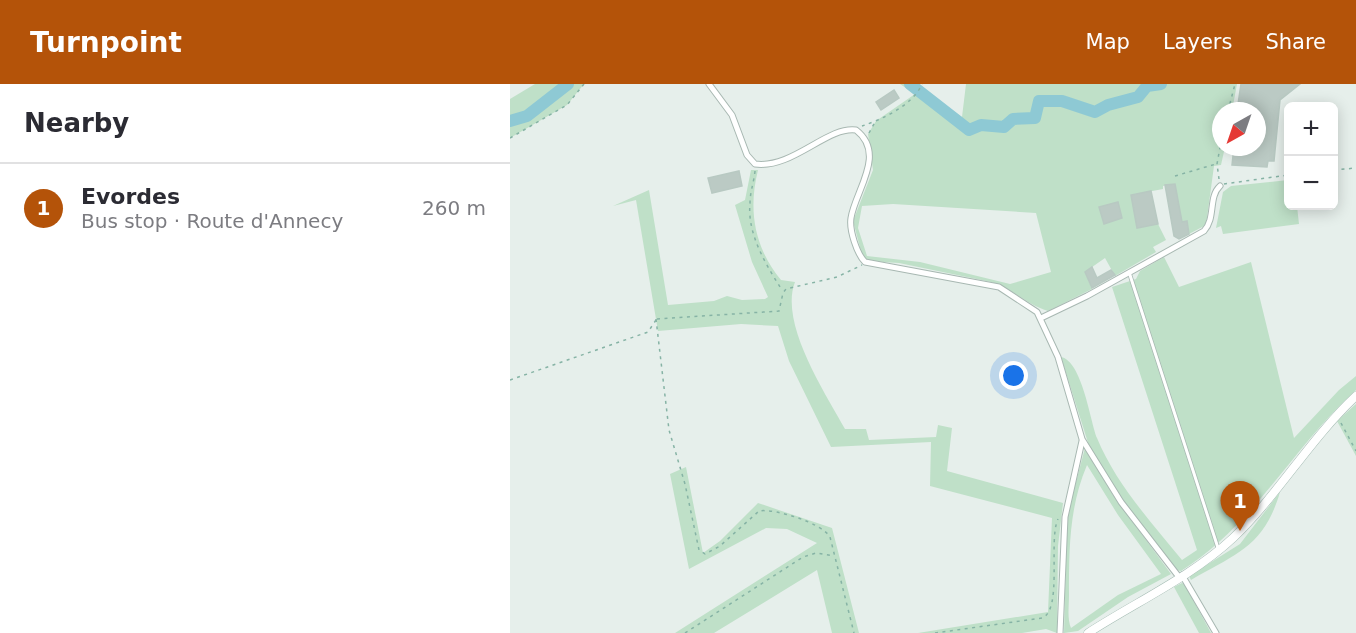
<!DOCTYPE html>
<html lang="en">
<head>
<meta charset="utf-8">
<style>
	body { margin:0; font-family:"DejaVu Sans",sans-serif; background:#f2f2f3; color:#2b2b33 }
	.controls { position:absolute; right:18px; top:18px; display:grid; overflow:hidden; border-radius:9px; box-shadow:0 3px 15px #0003 }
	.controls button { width:54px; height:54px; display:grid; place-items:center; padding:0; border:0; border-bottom:2px solid #e1e1e2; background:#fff; color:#2b2b33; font:30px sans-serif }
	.compass { position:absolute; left:702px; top:18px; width:54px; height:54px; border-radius:50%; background:#fff; box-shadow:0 3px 15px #0003; rotate:220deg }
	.you { position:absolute; left:504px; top:292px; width:21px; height:21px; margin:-15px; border:4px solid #fff; border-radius:50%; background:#1a73e8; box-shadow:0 0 0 9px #1a73e833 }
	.badge { display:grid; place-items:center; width:39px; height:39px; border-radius:50%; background:#b45309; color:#fff; font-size:20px; font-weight:700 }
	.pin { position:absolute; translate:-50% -50px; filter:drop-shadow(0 2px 3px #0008) }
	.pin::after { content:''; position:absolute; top:32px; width:21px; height:18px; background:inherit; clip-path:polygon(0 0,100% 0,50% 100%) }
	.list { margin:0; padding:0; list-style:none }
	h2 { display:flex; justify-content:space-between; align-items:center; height:78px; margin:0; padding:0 24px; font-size:26px }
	h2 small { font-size:20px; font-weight:400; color:#7c7c81 }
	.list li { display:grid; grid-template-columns:39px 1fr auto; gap:18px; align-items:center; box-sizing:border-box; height:90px; padding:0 24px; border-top:2px solid #e1e1e2 }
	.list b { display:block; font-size:22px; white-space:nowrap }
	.list p { margin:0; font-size:20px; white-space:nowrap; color:#7c7c81 }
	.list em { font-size:20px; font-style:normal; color:#7c7c81 }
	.map { position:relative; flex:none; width:846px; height:549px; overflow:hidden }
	header { display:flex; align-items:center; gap:36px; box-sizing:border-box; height:84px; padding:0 30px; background:#b45309; color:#fff }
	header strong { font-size:28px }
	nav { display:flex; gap:33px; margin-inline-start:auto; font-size:21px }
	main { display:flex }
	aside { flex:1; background:#fff }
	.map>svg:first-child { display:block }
	.green { fill:#bfe0c8; fill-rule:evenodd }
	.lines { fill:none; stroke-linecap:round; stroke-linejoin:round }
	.river { stroke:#8ec9d4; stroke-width:12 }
	.building { fill:#bbcac4; stroke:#b8c9c2; stroke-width:1.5 }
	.lane-casing { stroke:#a8b8b2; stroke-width:4.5 }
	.street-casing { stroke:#a8b8b2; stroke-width:7 }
	.secondary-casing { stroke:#a4bbb3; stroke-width:9 }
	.path { stroke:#86b3a5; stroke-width:1.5; stroke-dasharray:3 4.5; stroke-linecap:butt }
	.lane { stroke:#fff; stroke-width:3 }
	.street { stroke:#fff; stroke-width:5 }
	.secondary { stroke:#fff; stroke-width:8 }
</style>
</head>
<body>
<header>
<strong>Turnpoint</strong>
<nav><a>Map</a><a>Layers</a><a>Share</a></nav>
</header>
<main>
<aside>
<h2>Nearby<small></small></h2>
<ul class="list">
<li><span class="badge">1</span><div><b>Evordes</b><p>Bus stop · Route d'Annecy</p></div><em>260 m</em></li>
</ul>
</aside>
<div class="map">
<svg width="846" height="549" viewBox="0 0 846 549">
	<rect width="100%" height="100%" fill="#e6efeb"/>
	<g class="green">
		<polygon points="25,0 74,0 57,21 0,54 0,15"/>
		<path d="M390,0h13l49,33 4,-33h271l-5,27h-11v36h4l-4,18 -7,1 -8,59 -17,9 -2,-13 -5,1 -7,-38 -12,2v3l-32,6 6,33 21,-4 8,16 -13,7 3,5 -41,24 -10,-18 -20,14 7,17 -44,22c-21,-6 -36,-23 -57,-29l-92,-19 -31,-2 -6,-6 -9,-34 20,-51 -5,-36 8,-13 39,-27zM383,120l143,9 15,59 -41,12 -90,-22 -53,-6 -9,-28 4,-22z"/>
		<path d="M241,86h7c-10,40 -4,77 23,110l14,2c-16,41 30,111 50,147h21l3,11 67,-3 2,-12 14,3 -5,43 116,32 -5,43 -1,87 -11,-4 -24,4h-104l130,-21 4,-94 -122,-32 1,-44 -100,5 -42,-86 -11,-35 -37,-2 -83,7 -22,-131 -23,6 36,-16 19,115 46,-4 13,-5 15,4 23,-1 3,-2 -16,-35 -17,-57 10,-5z"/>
		<polygon points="778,96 778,122 787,122 789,140 713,150 711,142 706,144 713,108 721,102"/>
		<path d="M654,173l15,30 72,-25 43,176 45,-48 17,-14v14c-63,57 -103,136 -175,181l-5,-1 -46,-58 -40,-63 -29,-92c21,4 29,63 36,81 19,46 54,84 85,122l15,-10 -85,-263 24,-8 4,-8z"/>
		<polygon points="846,320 846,372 827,337"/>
		<path d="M575,364l28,47 58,79 -43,23 -50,34 -14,2 3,-117zM577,381l31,50 43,59 -43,21 -47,33c-4,-9 -2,-22 -2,-33 0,-45 0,-88 18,-130z"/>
		<polygon points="176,383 193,469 210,457 248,419 322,444 349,549 322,549 307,486 204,549 165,549 307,459 277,445 256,444 179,485 160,390"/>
		<path d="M770,408c-16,55 -43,61 -89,88l-2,-4 51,-32z"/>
		<polygon points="672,499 675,501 701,549 689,549 664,503"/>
	</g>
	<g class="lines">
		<g class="river">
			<polyline points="400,0 459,46 471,41 494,43 503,35 525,34 529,17 552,17 585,28 598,21 628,13 637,2 651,0"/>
			<polyline points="0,37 17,32 58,0"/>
		</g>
	</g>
	<g class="building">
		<polygon points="731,0 790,0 770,16 764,77 758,77 757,83 722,81 724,63 747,63 747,27 727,27"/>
		<polygon points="384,6 389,14 371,26 366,18"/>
		<polygon points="229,87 232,102 202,109 198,94"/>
		<polygon points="665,100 672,138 677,137 679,150 669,155 664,152 655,101"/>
		<polygon points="641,107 648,140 627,144 621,111"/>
		<polygon points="608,118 612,134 594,140 589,123"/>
		<polygon points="582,183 587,194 601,186 605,191 582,204 575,188"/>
	</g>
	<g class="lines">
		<g class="lane-casing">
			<polyline id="lane" points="619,188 708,464"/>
		</g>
		<g class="street-casing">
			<g id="street">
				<path d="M199,0l23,31 15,40 8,9c38,5 72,-38 101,-34 31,24 -1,61 -5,88 -2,12 6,36 14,44l134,25 38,25 21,45 24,82 39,63 58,75"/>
				<path d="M531,234l46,-22 117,-65c12,-13 4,-34 16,-45"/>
				<polyline points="672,491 706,549"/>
				<polyline points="550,549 555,433 572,357"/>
			</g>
		</g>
		<g class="secondary-casing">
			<path id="secondary" d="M578,549c48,-31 103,-56 145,-95 45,-43 77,-99 123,-142"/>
		</g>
		<g class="path">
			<polyline points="718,27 725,0"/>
			<path d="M352,42c21,-7 51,-21 60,-42"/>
			<polyline points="359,49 365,38"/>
			<polyline points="0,54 57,21 74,0"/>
			<polyline points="824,86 846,84"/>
			<path d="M245,87c-1,11 -5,21 -5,32 -3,31 16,62 32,87"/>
			<polyline points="665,92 706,80"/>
			<polyline points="709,95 707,80 711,58"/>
			<polyline points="714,100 778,91"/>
			<path d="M146,235l13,111 16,54 14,66 6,4 15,-8 39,-35c15,-3 63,12 71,26l24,96"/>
			<polyline points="147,235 269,227 273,209 276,205 327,193 352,181"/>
			<polyline points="0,296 138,248 146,236"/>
			<polyline points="831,339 846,367"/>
			<polyline points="175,549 293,473 306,469 324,472"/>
			<path d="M425,549l107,-15c21,-8 6,-78 16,-99"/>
		</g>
		<use href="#lane" class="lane"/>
		<use href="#street" class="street"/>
		<use href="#secondary" class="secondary"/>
	</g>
</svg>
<div class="controls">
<button>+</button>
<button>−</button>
</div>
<svg class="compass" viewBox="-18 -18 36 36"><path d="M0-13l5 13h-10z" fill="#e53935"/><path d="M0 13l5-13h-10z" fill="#7c7c81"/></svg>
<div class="you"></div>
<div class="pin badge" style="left:730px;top:447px">1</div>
</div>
</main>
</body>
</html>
